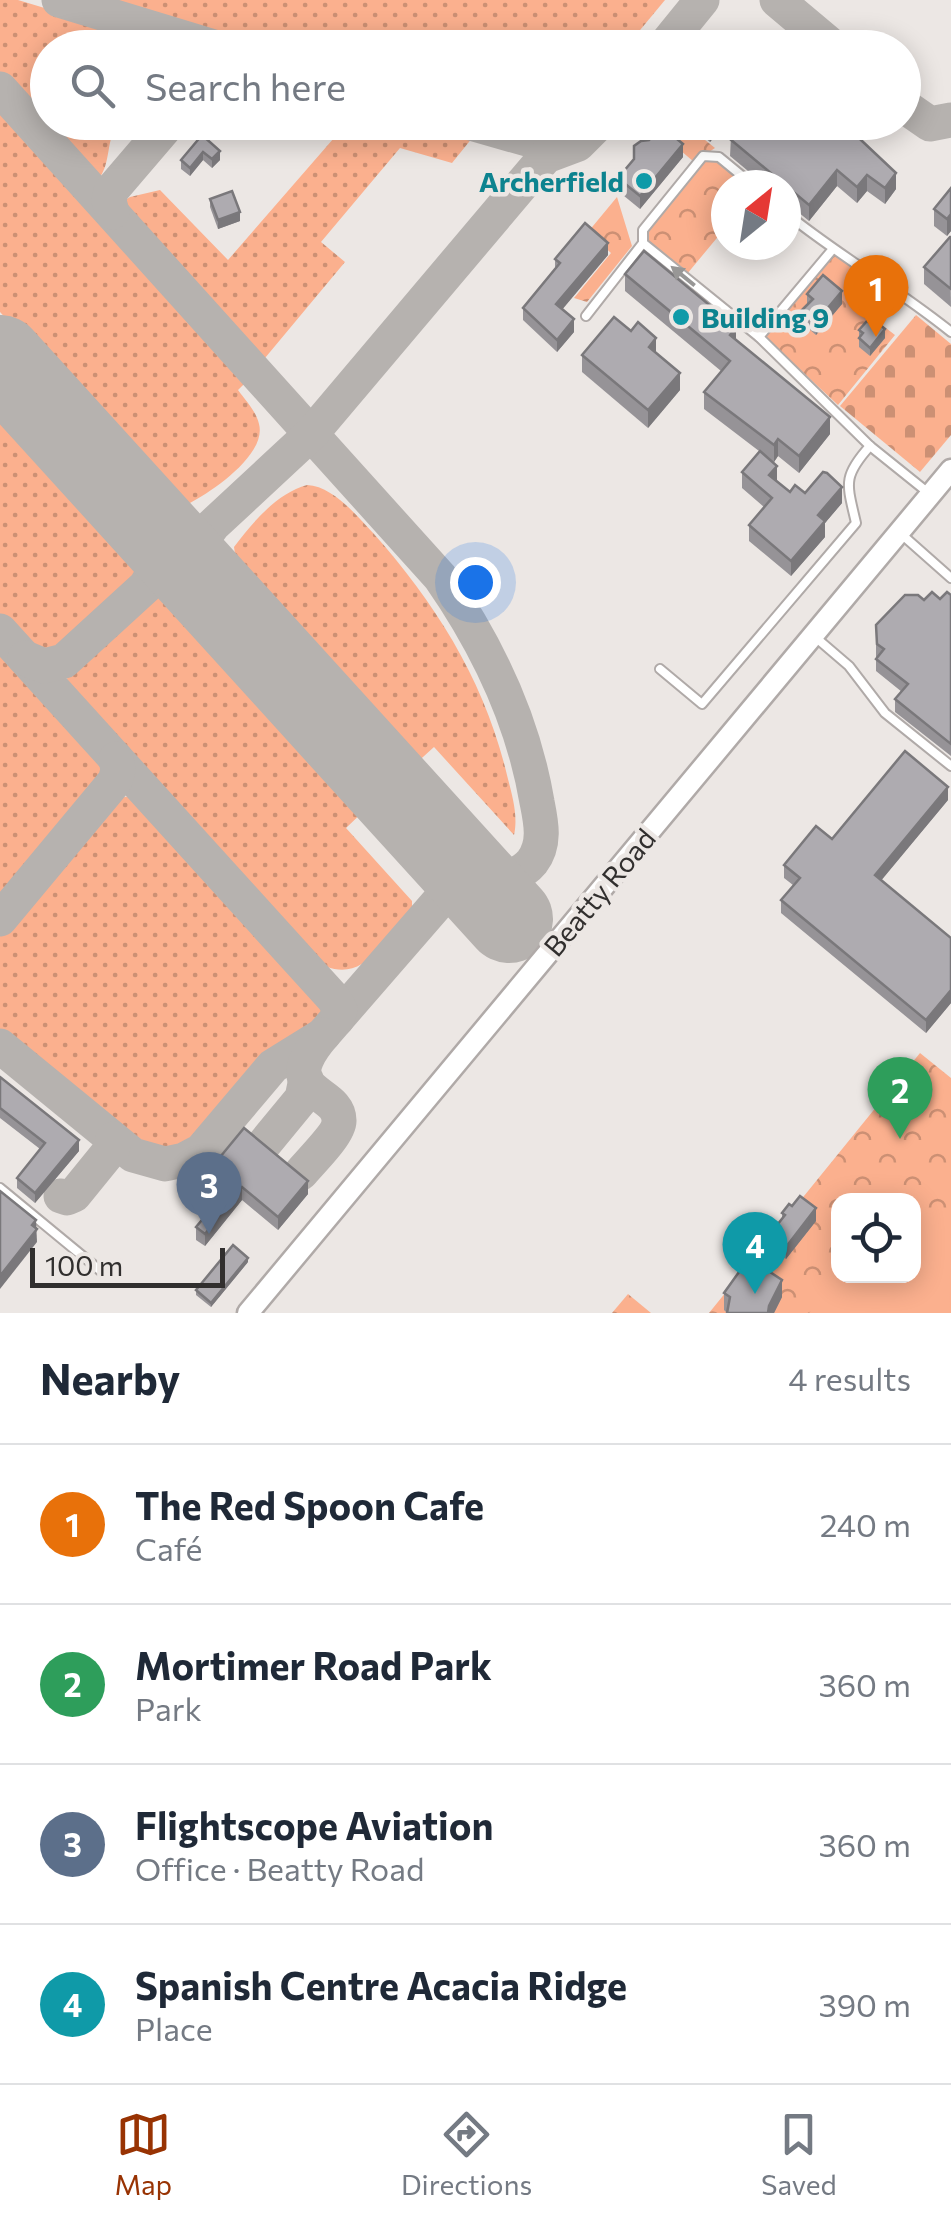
<!DOCTYPE html>
<html lang="en">
<head>
<meta charset="utf-8">
<style>
	body { margin:0; font-family:Commissioner,sans-serif; background:#f2f2f3; color:#1f2937 }
	.controls { position:absolute; right:30px; bottom:30px; display:grid; overflow:hidden; border-radius:20px; box-shadow:0 5px 25px #0003 }
	.controls button { width:90px; height:90px; display:grid; place-items:center; padding:0; border:0; border-bottom:2px solid #e0e1e3; background:#fff; color:#1f2937; font:50px sans-serif }
	.compass { position:absolute; left:711px; top:170px; width:90px; height:90px; border-radius:50%; background:#fff; box-shadow:0 5px 25px #0003; rotate:30deg }
	.scale { position:absolute; left:30px; bottom:25px; width:195px; box-sizing:border-box; padding-left:10px; border:5px solid #312f2e; border-top:0; font-size:28px; line-height:35px; white-space:nowrap; color:#312f2e; -webkit-text-stroke:8px #ece7e4; paint-order:stroke }
	.you { position:absolute; left:475px; top:582px; width:35px; height:35px; margin:-25px; border:8px solid #fff; border-radius:50%; background:#1a73e8; box-shadow:0 0 0 15px #1a73e833 }
	.badge { display:grid; place-items:center; width:65px; height:65px; border-radius:50%; background:#983303; color:#fff; font-size:32px; font-weight:700 }
	.pin { position:absolute; translate:-50% -82px; filter:drop-shadow(0 2px 5px #0008) }
	.pin::after { content:''; position:absolute; top:52px; width:35px; height:30px; background:inherit; clip-path:polygon(0 0,100% 0,50% 100%) }
	.list { margin:0; padding:0; list-style:none }
	h2 { display:flex; justify-content:space-between; align-items:center; height:130px; margin:0; padding:0 40px; font-size:42px }
	h2 small { font-size:32px; font-weight:400; color:#747a83 }
	.list li { display:grid; grid-template-columns:65px 1fr auto; gap:30px; align-items:center; box-sizing:border-box; height:160px; padding:0 40px; border-top:2px solid #e0e1e3 }
	.list b { display:block; font-size:38px; white-space:nowrap }
	.list p { margin:0; font-size:32px; white-space:nowrap; color:#747a83 }
	.list em { font-size:32px; font-style:normal; color:#747a83 }
	.icon { flex:none; width:55px; height:55px; fill:none; stroke:currentColor; stroke-width:2; stroke-linecap:round; stroke-linejoin:round }
	.map { position:relative; flex:none; width:951px; height:1313px; overflow:hidden }
	.search { position:absolute; background:#fff; box-shadow:0 5px 25px #0003; left:30px; right:30px; top:30px; height:110px; display:flex; align-items:center; gap:25px; box-sizing:border-box; padding:0 35px; border-radius:55px; color:#747a83; font-size:38px }
	.sheet { height:770px; background:#fff }
	nav { display:flex; justify-content:space-around; align-items:center; box-sizing:border-box; height:140px; border-top:2px solid #e0e1e3; background:#fff; font-size:28px; color:#747a83 }
	nav a { display:grid; justify-items:center; gap:5px }
	nav .on { color:#983303 }
	.map>svg:first-child { display:block }
	.grass { fill:url(#grass-dots) }
	.cemetery { fill:url(#cemetery-stones) }
	.park { fill:url(#park-crowns); fill-rule:evenodd }
	.pitch { fill:#fbb08e }
	.lines { fill:none; stroke-linecap:round; stroke-linejoin:round }
	.taxiway { stroke:#b6b2af; stroke-width:35 }
	.runway { stroke:#b6b2af; stroke-width:88 }
	.service-casing { stroke:#b0aaa8; stroke-width:12 }
	.secondary-casing { stroke:#b0aaa8; stroke-width:25 }
	.service { stroke:#fff; stroke-width:8 }
	.secondary { stroke:#fff; stroke-width:20 }
	.wall { fill:#969397 }
	.shaded-wall { fill:#7a787b }
	.building { fill:#aeabb0; stroke:#7a787b; stroke-width:2.5 }
	.oneway { fill:#989796 }
	.culture-dot { fill:#0f9aa8; stroke:#ece7e4; stroke-width:4 }
	.labels { text-anchor:middle; dominant-baseline:central; stroke-width:9; stroke-linejoin:round; paint-order:stroke }
	.culture-label { font-size:28px; font-weight:bold; fill:#0d838f; stroke:#ece7e4; text-anchor:end }
	.street-label { font-size:28px; fill:#312f2e; stroke:#ece7e4 }
</style>
</head>
<body>
<div class="map">
<svg width="951" height="1313" viewBox="0 0 951 1313">
	<defs>
		<pattern id="grass-dots" width="8" height="8" patternUnits="userSpaceOnUse" patternTransform="scale(2.5)"><rect width="8" height="8" fill="#fbb08e"/><path d="M2 2h.1M6 6h.1" fill="none" stroke="#cc9074" stroke-width="1.8" stroke-linecap="round"/></pattern>
		<pattern id="cemetery-stones" width="16" height="16" patternUnits="userSpaceOnUse" patternTransform="scale(2.5)"><rect width="16" height="16" fill="#fbb08e"/><path d="M2 7V4a2 2 0 0 1 4 0v3zM10 15v-3a2 2 0 0 1 4 0v3z" fill="#cc9074"/></pattern>
		<pattern id="park-crowns" width="20" height="18" patternUnits="userSpaceOnUse" patternTransform="scale(2.5)"><rect width="20" height="18" fill="#fbb08e"/><path d="M2 6a3 3 0 1 1 6 0M12 15a3 3 0 1 1 6 0" fill="none" stroke="#cc9074"/></pattern>
	</defs>
	<rect width="100%" height="100%" fill="#ece7e4"/>
	<g class="grass">
		<path d="M0,0h18l156,47 -126,1v74l71,1c-14,16 -7,40 -21,57l-98,-108z"/>
		<polygon points="107,0 665,0 626,47 264,47"/>
		<path d="M0,107l238,262 6,15 -6,6c8,11 18,21 21,34 8,30 -46,67 -69,79l-14,-4 -4,2 -172,-189z"/>
		<polygon points="347,123 425,123 473,137 452,163 400,148 321,242 345,262 265,358 258,356 122,206 122,202 130,197 160,190 228,260"/>
		<polygon points="0,404 144,564 133,581 58,650 46,657 35,656 0,617"/>
		<path d="M307,485c26,1 50,31 67,49 61,69 108,143 131,233 5,22 14,46 9,68l-80,-88 -22,20 -174,-193 -4,-27c18,-24 43,-54 73,-62z"/>
		<path d="M170,591l197,217 -21,20 66,73v7c-31,37 -53,86 -104,48l-244,-269c2,-21 84,-94 106,-96z"/>
		<polygon points="0,645 108,766 97,788 0,904"/>
		<polygon points="129,796 135,797 328,1004 312,1029 270,1057 256,1071 200,1140 188,1150 167,1155 138,1148 0,1035 0,934 105,809 116,799"/>
	</g>
	<polygon class="cemetery" points="916,315 951,344 951,435 920,472 840,406"/>
	<g class="park">
		<polygon points="678,123 684,123 715,148 694,162 666,138"/>
		<polygon points="704,159 718,160 748,185 726,185 726,227 687,274 647,241 647,231"/>
		<polygon points="617,197 632,246 587,302 574,298 611,253 588,232"/>
		<polygon points="833,254 886,288 869,315 895,335 838,405 764,336"/>
		<path d="M920,1053l31,25v235h-242zM838,1200h76v76h-76z"/>
		<polygon points="628,1294 651,1313 612,1313"/>
	</g>
	<polygon class="pitch" points="914,1203 951,1234 949,1313 809,1313 840,1276 914,1276"/>
	<g class="lines">
		<g class="taxiway">
			<polyline points="59,0 217,48"/>
			<polyline points="777,0 834,48"/>
			<polyline points="663,48 702,0"/>
			<path d="M0,89l440,488c48,69 83,142 97,225 4,20 9,42 -5,60 -22,27 -58,8 -84,29l-125,144 -50,31 -72,85 -17,9 -19,4 -32,-9 -133,-109"/>
			<polyline points="904,106 930,124 951,120"/>
			<polyline points="467,122 562,149"/>
			<polyline points="112,212 109,201 111,191 170,122"/>
			<polyline points="0,631 334,999 340,1010 337,1019"/>
			<polyline points="25,658 44,666 64,661 146,586 157,566 158,549 150,527 69,435"/>
			<path d="M289,677c-20,-23 -82,-83 -88,-109 -4,-16 2,-31 12,-43l99,-92 234,-277 32,-12 22,-22"/>
			<polyline points="378,775 460,861 488,869 507,888 503,905 488,912 473,907 467,895 468,876 439,845"/>
			<polyline points="0,919 115,781 118,770 116,759"/>
			<polyline points="265,1143 302,1098 306,1079"/>
			<path d="M301,1173c9,-11 38,-39 38,-52 1,-33 -68,-25 -16,-86"/>
			<polyline points="61,1196 67,1198 74,1195 113,1147 113,1139"/>
		</g>
		<polyline class="runway" points="0,359 509,919"/>
		<g class="service-casing">
			<g id="service">
				<polyline points="753,185 719,157 703,156 643,230 643,243 759,337 870,446 931,495"/>
				<path d="M786,213c53,43 112,76 165,119"/>
				<polyline points="586,316 643,243"/>
				<polyline points="759,337 832,250"/>
				<polyline points="899,532 951,578"/>
				<polyline points="814,636 849,666 885,713 951,766"/>
				<path d="M660,669l42,35 154,-181c-9,-39 -14,-46 14,-77"/>
				<polyline points="0,1188 102,1272"/>
			</g>
		</g>
		<g class="secondary-casing">
			<polyline id="secondary" points="248,1313 951,470"/>
		</g>
		<use href="#service" class="service"/>
		<use href="#secondary" class="secondary"/>
	</g>
	<g class="wall">
		<polygon points="230,122 258,122 253,139 230,132"/>
		<polygon points="687,122 848,122 865,144 896,189 885,204 867,191 857,203 837,186 809,221 786,202 786,185 765,185 730,156 731,137 721,129 710,142"/>
		<polygon points="202,135 220,160 212,168 203,160 190,176 181,169 181,160"/>
		<polygon points="660,135 683,157 640,209 618,191 618,178 649,140"/>
		<polygon points="951,188 951,231 947,236 934,226 934,209"/>
		<polygon points="210,199 240,221 218,229 210,207"/>
		<polygon points="950,237 951,307 924,284 924,267"/>
		<polygon points="608,255 562,309 574,332 557,352 523,320 523,308 555,270 555,259"/>
		<polygon points="625,274 736,341 830,434 799,473 778,456 774,462 777,481 790,492 805,493 842,503 825,523 825,537 791,576 749,541 749,525 764,507 742,488 742,472 759,451 704,409 704,392 721,371 625,291"/>
		<polygon points="807,294 842,304 816,335 802,323 802,310 807,305"/>
		<polygon points="859,330 885,338 870,356 859,347"/>
		<polygon points="656,353 680,390 648,428 582,372 582,355"/>
		<polygon points="951,595 951,756 895,712 895,699 902,692 876,671 876,625 924,600 940,599"/>
		<polygon points="948,800 881,880 951,938 951,1003 926,1033 781,913 781,900 793,885 784,878 784,865 832,839"/>
		<polygon points="0,1077 79,1151 35,1203 17,1188 17,1178 40,1149 0,1118"/>
		<polygon points="244,1128 308,1194 278,1230 242,1200 205,1246 196,1240 196,1227 206,1215 192,1204 192,1191"/>
		<polygon points="782,1213 816,1221 786,1259 779,1254 772,1264 762,1257 762,1244 782,1218"/>
		<polygon points="248,1262 211,1307 196,1295 196,1290"/>
		<polygon points="724,1293 782,1297 774,1313 727,1313 724,1310"/>
	</g>
	<g class="shaded-wall">
		<polygon points="713,122 721,122 721,129 710,142 710,126"/>
		<polygon points="683,144 683,157 640,209 640,196"/>
		<polygon points="220,151 220,160 212,168 212,159"/>
		<polygon points="203,152 203,160 190,176 190,168"/>
		<polygon points="837,170 837,186 809,221 809,205"/>
		<polygon points="896,173 896,189 885,204 885,188"/>
		<polygon points="867,175 867,191 857,203 857,187"/>
		<polygon points="240,212 240,221 218,229 218,220"/>
		<polygon points="951,214 951,231 947,236 947,219"/>
		<polygon points="608,243 608,255 556,317 556,304"/>
		<polygon points="842,291 842,304 816,335 816,322"/>
		<polygon points="574,319 574,332 557,352 557,340"/>
		<polygon points="736,327 736,344 730,335"/>
		<polygon points="885,329 885,338 870,356 870,348"/>
		<polygon points="656,338 656,355 649,347"/>
		<polygon points="680,373 680,390 648,428 648,410"/>
		<polygon points="830,417 830,434 799,473 799,456"/>
		<polygon points="778,439 778,456 774,462 774,445"/>
		<polygon points="777,466 777,482 769,475"/>
		<polygon points="842,487 842,503 825,523 825,537 791,576 791,561 818,515"/>
		<polygon points="948,787 948,800 875,888 875,875"/>
		<polygon points="951,990 951,1003 926,1033 926,1020"/>
		<polygon points="79,1140 79,1151 35,1203 35,1193"/>
		<polygon points="308,1181 308,1194 278,1230 278,1217"/>
		<polygon points="242,1187 242,1200 205,1246 205,1234"/>
		<polygon points="816,1208 816,1221 786,1259 786,1247"/>
		<polygon points="36,1220 37,1242 0,1289 0,1276"/>
		<polygon points="779,1242 779,1254 772,1264 772,1252"/>
		<polygon points="248,1258 248,1262 211,1307 211,1303"/>
		<polygon points="782,1280 782,1297 774,1313 768,1313 769,1306"/>
	</g>
	<g class="building">
		<polygon points="743,34 759,48 732,48"/>
		<polygon points="230,122 255,122 253,130"/>
		<polygon points="734,122 848,122 865,137 861,140 896,173 885,188 867,175 857,187 837,170 809,205 730,139 740,127"/>
		<polygon points="665,129 683,144 640,196 618,178 634,159 634,146 641,141 649,140 656,132 660,135"/>
		<polygon points="202,135 220,151 212,159 203,152 190,168 181,160"/>
		<polygon points="951,188 951,214 947,219 934,209"/>
		<polygon points="232,191 240,212 218,220 210,199"/>
		<polygon points="585,223 608,243 556,304 574,319 557,340 523,308 560,263 555,259"/>
		<polygon points="950,237 951,237 951,289 924,267"/>
		<polygon points="644,251 736,327 730,335 830,417 799,456 778,439 774,445 704,392 730,361 625,274"/>
		<polygon points="823,275 842,291 816,322 802,310 813,299 807,294"/>
		<polygon points="614,317 631,331 638,322 656,338 649,347 680,373 648,410 582,355"/>
		<polygon points="874,320 885,329 870,348 859,338 863,333 859,330 867,321 871,324"/>
		<polygon points="760,451 777,466 769,475 790,492 795,485 805,493 823,472 827,473 842,487 818,515 825,521 791,561 749,525 772,498 742,472"/>
		<polygon points="932,592 940,599 947,592 951,595 951,744 895,699 908,684 876,659 884,649 877,644 876,625 905,595 918,595 924,600"/>
		<polygon points="905,751 948,787 875,875 951,938 951,990 926,1020 781,900 800,878 784,865 816,826 832,839"/>
		<polygon points="0,1077 79,1140 35,1193 17,1178 45,1143 0,1108"/>
		<polygon points="244,1128 308,1181 278,1217 242,1187 205,1234 196,1227 212,1208 192,1191"/>
		<polygon points="0,1191 36,1220 32,1225 37,1229 0,1276"/>
		<polygon points="800,1196 816,1208 786,1247 779,1242 772,1252 762,1244 785,1215 782,1213 789,1204 792,1206"/>
		<polygon points="233,1245 248,1258 211,1303 196,1290"/>
		<polygon points="749,1258 782,1280 769,1306 768,1313 727,1313 730,1297 724,1293"/>
	</g>
	<defs><path id="oneway-solid" d="M-6-.8H1V-3.2L6.5 0L1 3.2V.8H-6Z" transform="scale(2.5)"/></defs>
	<use class="oneway" href="#oneway-solid" transform="translate(683 276) rotate(-141)"/>
	<g class="culture-dot">
		<circle cx="644" cy="181" r="10"/>
		<circle cx="681" cy="317" r="10"/>
	</g>
	<g class="labels">
		<g class="culture-label">
			<text x="624" y="181">Archerfield</text>
			<text x="701" y="317" text-anchor="start">Building 9</text>
		</g>
		<g class="street-label">
			<text transform="translate(599 892) rotate(-50)">Beatty Road</text>
		</g>
	</g>
</svg>
<div class="controls">
<button><svg class="icon" aria-label="locate" viewBox="0 0 24 24"><circle cx="12" cy="12" r="6"/><path d="M12 2v4M12 18v4M2 12h4M18 12h4"/></svg></button>
</div>
<svg class="compass" viewBox="-18 -18 36 36"><path d="M0-13l5 13h-10z" fill="#e53935"/><path d="M0 13l5-13h-10z" fill="#747a83"/></svg>
<div class="scale">100 m</div>
<div class="you"></div>
<div class="pin badge" style="left:876px;top:337px;background:#e8710a">1</div>
<div class="pin badge" style="left:900px;top:1139px;background:#2e9e5b">2</div>
<div class="pin badge" style="left:209px;top:1234px;background:#5c6f8a">3</div>
<div class="pin badge" style="left:755px;top:1294px;background:#0f9aa8">4</div>
<div class="search"><svg class="icon" aria-label="search" viewBox="0 0 24 24"><circle cx="10" cy="10" r="6"/><path d="M15 15l6 6"/></svg>Search here</div>
</div>
<section class="sheet">
<h2>Nearby<small>4 results</small></h2>
<ul class="list">
<li><span class="badge" style="background:#e8710a">1</span><div><b>The Red Spoon Cafe</b><p>Café</p></div><em>240 m</em></li>
<li><span class="badge" style="background:#2e9e5b">2</span><div><b>Mortimer Road Park</b><p>Park</p></div><em>360 m</em></li>
<li><span class="badge" style="background:#5c6f8a">3</span><div><b>Flightscope Aviation</b><p>Office · Beatty Road</p></div><em>360 m</em></li>
<li><span class="badge" style="background:#0f9aa8">4</span><div><b>Spanish Centre Acacia Ridge</b><p>Place</p></div><em>390 m</em></li>
</ul>
</section>
<nav>
<a class="on"><svg class="icon" aria-label="map" viewBox="0 0 24 24"><path d="M3 6l6-2 6 2 6-2v14l-6 2-6-2-6 2zM9 4v14M15 6v14"/></svg>Map</a>
<a><svg class="icon" aria-label="directions" viewBox="0 0 24 24"><path d="M12 3l9 9-9 9-9-9zM9 14v-3h6M13 9l2 2-2 2"/></svg>Directions</a>
<a><svg class="icon" aria-label="saved" viewBox="0 0 24 24"><path d="M7 4h10v16l-5-4-5 4z"/></svg>Saved</a>
</nav>
</body>
</html>
